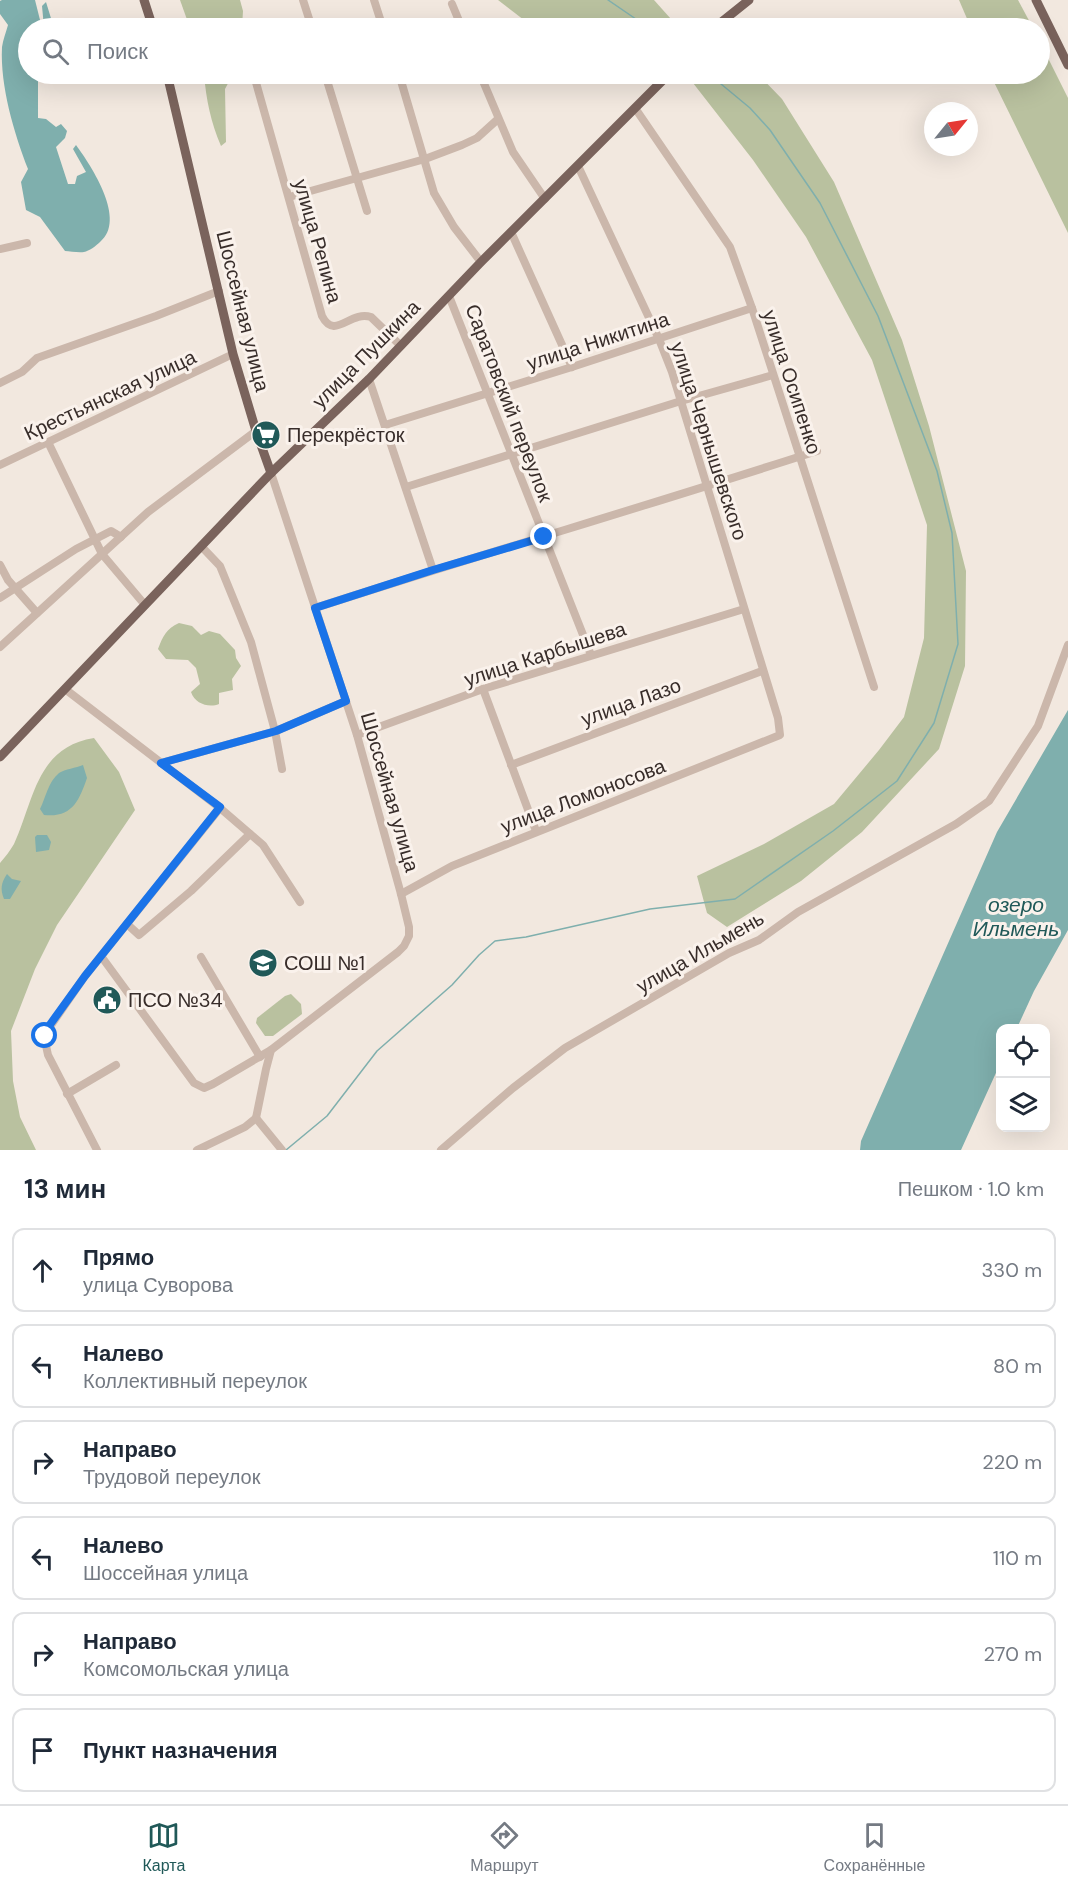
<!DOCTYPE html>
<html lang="ru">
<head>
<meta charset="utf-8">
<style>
	body { margin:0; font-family:"DM Sans",sans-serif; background:#f6f6f7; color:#1f2937 }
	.controls { position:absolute; right:18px; bottom:18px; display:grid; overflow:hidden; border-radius:12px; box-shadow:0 6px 24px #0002 }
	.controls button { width:54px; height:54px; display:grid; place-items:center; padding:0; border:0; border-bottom:2px solid #e0e1e3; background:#fff; color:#1f2937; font:30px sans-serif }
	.compass { position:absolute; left:924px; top:102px; width:54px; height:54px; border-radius:50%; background:#fff; box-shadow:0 6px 24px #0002; rotate:60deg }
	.stop { position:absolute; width:18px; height:18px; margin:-14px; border:4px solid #1a73e8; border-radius:50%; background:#fff }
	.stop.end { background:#1a73e8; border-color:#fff; box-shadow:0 2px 6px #0008 }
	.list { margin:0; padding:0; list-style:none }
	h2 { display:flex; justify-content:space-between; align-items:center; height:78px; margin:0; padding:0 24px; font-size:26px }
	h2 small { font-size:20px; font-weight:400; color:#747a83 }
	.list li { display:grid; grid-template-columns:39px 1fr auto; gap:18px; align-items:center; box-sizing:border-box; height:84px; margin:0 12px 12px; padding:0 12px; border:2px solid #e0e1e3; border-radius:12px }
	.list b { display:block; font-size:22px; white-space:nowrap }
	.list p { margin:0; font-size:20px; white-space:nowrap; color:#747a83 }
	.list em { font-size:20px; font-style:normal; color:#747a83 }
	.icon { flex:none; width:33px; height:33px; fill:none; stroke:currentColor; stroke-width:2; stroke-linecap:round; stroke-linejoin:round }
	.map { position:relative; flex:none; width:1068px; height:1150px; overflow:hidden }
	.search { position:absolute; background:#fff; box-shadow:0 6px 24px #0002; left:18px; right:18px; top:18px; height:66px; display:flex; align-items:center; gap:15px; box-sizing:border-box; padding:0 21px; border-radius:33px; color:#747a83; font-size:22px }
	.sheet { height:654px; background:#fff }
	nav { display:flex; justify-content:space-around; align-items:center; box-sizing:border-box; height:84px; border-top:2px solid #e0e1e3; background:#fff; font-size:16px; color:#747a83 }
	nav a { display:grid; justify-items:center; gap:3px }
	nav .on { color:#205958 }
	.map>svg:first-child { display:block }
	.green { fill:#b9c19f }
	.water { fill:#7fafad }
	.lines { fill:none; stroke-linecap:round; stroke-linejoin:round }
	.stream { stroke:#7fafad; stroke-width:1.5 }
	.minor { stroke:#cbb7ab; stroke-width:8 }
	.major { stroke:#7a635c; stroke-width:9 }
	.route { stroke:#1a73e8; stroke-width:8 }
	.labels { text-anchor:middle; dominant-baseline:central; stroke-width:6; stroke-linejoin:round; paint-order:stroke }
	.street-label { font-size:20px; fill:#382d2a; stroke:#faf2ec }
	.poi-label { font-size:20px; fill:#382d2a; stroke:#faf2ec; text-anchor:start }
	.water-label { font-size:21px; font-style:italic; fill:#205958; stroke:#faf2ec }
</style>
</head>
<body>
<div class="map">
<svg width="1068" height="1150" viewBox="0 0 1068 1150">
	<rect width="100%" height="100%" fill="#f2e8df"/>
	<g class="green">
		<polygon points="180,0 240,0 243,11 242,28 190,28"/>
		<polygon points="498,0 654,0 679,28 550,28 524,20"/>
		<polygon points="959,0 1018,0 1033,28 971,28"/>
		<polygon points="1040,42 1068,98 1068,233 990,74 1040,74"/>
		<path d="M204,74h29l-8,15 1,53 -5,4c-10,-23 -15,-47 -17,-72z"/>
		<polygon points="686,74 758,74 782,99 834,182 902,340 929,426 966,571 965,666 939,749 862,832 801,881 727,927 707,913 697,876 764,844 834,804 879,750 904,717 924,638 927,525 872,360 806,237 753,160"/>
		<path d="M179,623l13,3 9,9 8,-4 11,3 15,16 1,8 5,8 -9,13 1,11 -14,3v11c-10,4 -24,0 -28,-12l9,-8 -4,-16 -8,-8 -22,-1 -8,-10c5,-13 8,-20 21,-26z"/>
		<path d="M94,738l25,34 16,38 -78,115 -22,44 -24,62 2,50 7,36 16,33h-36v-287c5,-6 10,-12 14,-19 20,-43 22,-97 80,-106z"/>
		<polygon points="291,994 301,1004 302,1014 273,1036 265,1036 256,1023 257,1018 285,996"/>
	</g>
	<g class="water">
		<path d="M2,0h33l5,20 4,7 -2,-21 4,-4 8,26h-13l-3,-4 -1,4h-9v46h10v44l8,1 10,8 5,-3 6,7 -2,7 -9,9 12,37h7l2,-8 9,-4 -13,-23 3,-4c16,22 51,75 24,97 -4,4 -11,9 -16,10 -6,1 -14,-1 -19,-1l-25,-34 -14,-7 -5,-28 7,-13c-14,-36 -28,-83 -26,-122 1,-7 4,-15 6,-22l-8,-11v-13z"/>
		<polygon points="1068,710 1068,930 1034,991 1017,1028 1000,1028 1000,1064 961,1150 860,1150 861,1141 997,832"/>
		<path d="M83,765l4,13c-8,23 -15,40 -43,37l-4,-6c6,-12 8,-27 19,-36 6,-4 17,-5 24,-8z"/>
		<polygon points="37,835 47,835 51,842 49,850 36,852 35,837"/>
		<path d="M7,874l5,5 9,2 -11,18h-6c-4,-10 -3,-16 3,-25z"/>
	</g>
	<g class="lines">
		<g class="stream">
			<polyline points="608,0 649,28"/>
			<polyline points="286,1150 327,1116 377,1051 452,985 479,955 495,941 526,937 650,909 735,899 833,831 897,781 934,723 958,644 952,533 937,471 878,316 820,203 770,130 750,108 709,74"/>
		</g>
		<g class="minor">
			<polyline points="303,0 312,28"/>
			<polyline points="374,0 383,28"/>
			<polyline points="452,4 462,28"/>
			<polyline points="325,74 367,211"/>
			<polyline points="399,74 434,193 454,227 481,262"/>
			<polyline points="480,74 513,152 545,199"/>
			<path d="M255,79l67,237c13,25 28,-6 49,1l30,29"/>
			<polyline points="635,108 730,247 752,308 874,687"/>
			<polyline points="289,197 425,159 462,145 477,138 498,119"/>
			<polyline points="511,232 572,367"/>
			<polyline points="0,249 27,243"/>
			<polyline points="449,296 591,655"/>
			<polyline points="369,379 433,570"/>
			<polyline points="0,383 22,372 37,358 156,316 219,291"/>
			<polyline points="385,425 572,367 752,308"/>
			<polyline points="48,442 102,554 145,605"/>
			<polyline points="0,465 233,354"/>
			<polyline points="406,487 681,401 773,375"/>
			<polyline points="201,546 220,566 251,642 275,731 282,769"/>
			<polyline points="0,565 8,580 37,613"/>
			<polyline points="0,598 76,549 111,531 121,537"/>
			<path d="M315,608c167,-54 335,-103 502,-157"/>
			<polyline points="0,647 148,512 256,431"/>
			<polyline points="65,689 220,808 263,845 300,902"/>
			<polyline points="483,689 536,831"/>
			<polyline points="357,735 483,689 744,609"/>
			<polyline points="161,763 276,731 346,701"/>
			<polyline points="511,765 762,671"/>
			<polyline points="401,894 452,866 780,735 778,718 672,372 659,339 578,166"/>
			<polyline points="127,924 139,935 191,891 250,834"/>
			<polyline points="101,956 194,1083 204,1088 213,1084 271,1050"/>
			<polyline points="201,957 260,1057"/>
			<polyline points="67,1094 116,1065"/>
			<polyline points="256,1118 266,1069 271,1050 398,952 404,946 409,936 409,927 401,894 357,735 271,473"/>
			<polyline points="256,1118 282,1150"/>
			<polyline points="97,1150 48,1055 45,1041 47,1031 85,976 220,808"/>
			<polyline points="197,1150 245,1127 256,1118"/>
			<polyline points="441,1150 513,1088 565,1048 729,953 759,940 798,912 956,824 989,801 1038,726 1068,645"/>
		</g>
		<g class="major">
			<polyline points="144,0 153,28"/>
			<polyline points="1036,0 1068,65"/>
			<polyline points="714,28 749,0"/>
			<polyline points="167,74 233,354 256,431 271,473"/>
			<polyline points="0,757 271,473 369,379 481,262 669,74"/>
		</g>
	</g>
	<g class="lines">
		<polyline class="route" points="45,1036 49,1026 85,976 220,807 161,763 276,731 346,701 315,608 433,570 544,537"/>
	</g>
	<defs>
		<g id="supermarket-disc" transform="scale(1.5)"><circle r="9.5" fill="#205958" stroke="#faf2ec"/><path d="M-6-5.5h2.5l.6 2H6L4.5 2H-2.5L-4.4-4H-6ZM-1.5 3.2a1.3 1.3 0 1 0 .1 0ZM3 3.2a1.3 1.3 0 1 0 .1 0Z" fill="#fff"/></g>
		<g id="school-disc" transform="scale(1.5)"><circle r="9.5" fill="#205958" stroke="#faf2ec"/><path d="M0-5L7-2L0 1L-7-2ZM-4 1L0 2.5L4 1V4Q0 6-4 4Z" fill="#fff"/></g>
		<g id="civic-disc" transform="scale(1.5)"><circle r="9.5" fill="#205958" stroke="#faf2ec"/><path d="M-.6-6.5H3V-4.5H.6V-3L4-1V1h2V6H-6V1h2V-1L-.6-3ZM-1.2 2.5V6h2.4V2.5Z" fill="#fff"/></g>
	</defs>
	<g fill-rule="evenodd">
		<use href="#supermarket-disc" x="266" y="435"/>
		<use href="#school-disc" x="263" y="963"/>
		<use href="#civic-disc" x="107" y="1000"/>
	</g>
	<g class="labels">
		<g class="street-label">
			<text transform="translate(318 241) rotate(74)">улица Репина</text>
			<text transform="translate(243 311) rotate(76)">Шоссейная улица</text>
			<text transform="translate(598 341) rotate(-18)">улица Никитина</text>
			<text transform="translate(366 354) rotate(-45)">улица Пушкина</text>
			<text transform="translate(792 382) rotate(72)">улица Осипенко</text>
			<text transform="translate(110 395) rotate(-25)">Крестьянская улица</text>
			<text transform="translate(509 403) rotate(69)">Саратовский переулок</text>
			<text transform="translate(709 441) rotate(72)">улица Чернышевского</text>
			<text transform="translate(545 654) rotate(-18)">улица Карбышева</text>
			<text transform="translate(631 702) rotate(-20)">улица Лазо</text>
			<text transform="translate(390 792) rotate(74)">Шоссейная улица</text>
			<text transform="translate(583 796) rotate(-21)">улица Ломоносова</text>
			<text transform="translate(700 952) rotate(-30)">улица Ильмень</text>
		</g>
		<g class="poi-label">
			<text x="287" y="435">Перекрёсток</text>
			<text x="284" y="963">СОШ №1</text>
			<text x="128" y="1000">ПСО №34</text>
		</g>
		<g class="water-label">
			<text x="1016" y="905">озеро<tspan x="1016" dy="24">Ильмень</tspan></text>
		</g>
	</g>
</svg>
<div class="controls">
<button><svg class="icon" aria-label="locate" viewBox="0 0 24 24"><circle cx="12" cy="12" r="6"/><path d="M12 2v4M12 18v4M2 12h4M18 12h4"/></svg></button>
<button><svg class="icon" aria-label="layers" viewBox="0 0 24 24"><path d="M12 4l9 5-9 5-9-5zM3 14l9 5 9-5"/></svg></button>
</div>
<svg class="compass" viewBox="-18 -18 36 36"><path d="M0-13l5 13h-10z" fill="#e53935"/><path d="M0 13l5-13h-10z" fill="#747a83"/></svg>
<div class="stop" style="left:45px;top:1036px"></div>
<div class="stop end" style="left:544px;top:537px"></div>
<div class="search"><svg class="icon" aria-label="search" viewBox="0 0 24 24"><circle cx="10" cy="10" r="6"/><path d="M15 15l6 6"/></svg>Поиск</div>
</div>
<section class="sheet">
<h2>13 мин<small>Пешком · 1.0 km</small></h2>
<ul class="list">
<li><svg class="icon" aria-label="ahead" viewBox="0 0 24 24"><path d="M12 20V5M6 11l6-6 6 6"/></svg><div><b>Прямо</b><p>улица Суворова</p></div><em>330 m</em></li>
<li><svg class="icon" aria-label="left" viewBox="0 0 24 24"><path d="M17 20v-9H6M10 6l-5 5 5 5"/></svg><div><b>Налево</b><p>Коллективный переулок</p></div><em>80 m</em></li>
<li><svg class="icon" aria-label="right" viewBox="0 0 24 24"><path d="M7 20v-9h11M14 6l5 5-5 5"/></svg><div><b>Направо</b><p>Трудовой переулок</p></div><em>220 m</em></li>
<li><svg class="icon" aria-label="left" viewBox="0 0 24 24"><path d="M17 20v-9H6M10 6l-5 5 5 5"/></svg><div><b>Налево</b><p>Шоссейная улица</p></div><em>110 m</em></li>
<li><svg class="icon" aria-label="right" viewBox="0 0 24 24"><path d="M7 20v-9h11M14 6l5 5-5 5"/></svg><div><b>Направо</b><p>Комсомольская улица</p></div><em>270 m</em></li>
<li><svg class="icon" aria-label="arrive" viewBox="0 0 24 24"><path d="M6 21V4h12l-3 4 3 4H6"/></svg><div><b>Пункт назначения</b></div></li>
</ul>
</section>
<nav>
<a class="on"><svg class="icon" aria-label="map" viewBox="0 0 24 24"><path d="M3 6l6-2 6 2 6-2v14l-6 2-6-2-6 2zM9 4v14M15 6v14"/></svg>Карта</a>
<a><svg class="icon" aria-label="directions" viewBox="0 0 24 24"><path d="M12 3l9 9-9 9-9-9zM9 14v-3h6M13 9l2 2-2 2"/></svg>Маршрут</a>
<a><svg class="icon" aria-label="saved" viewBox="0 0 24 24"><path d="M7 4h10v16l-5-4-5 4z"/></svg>Сохранённые</a>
</nav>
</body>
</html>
